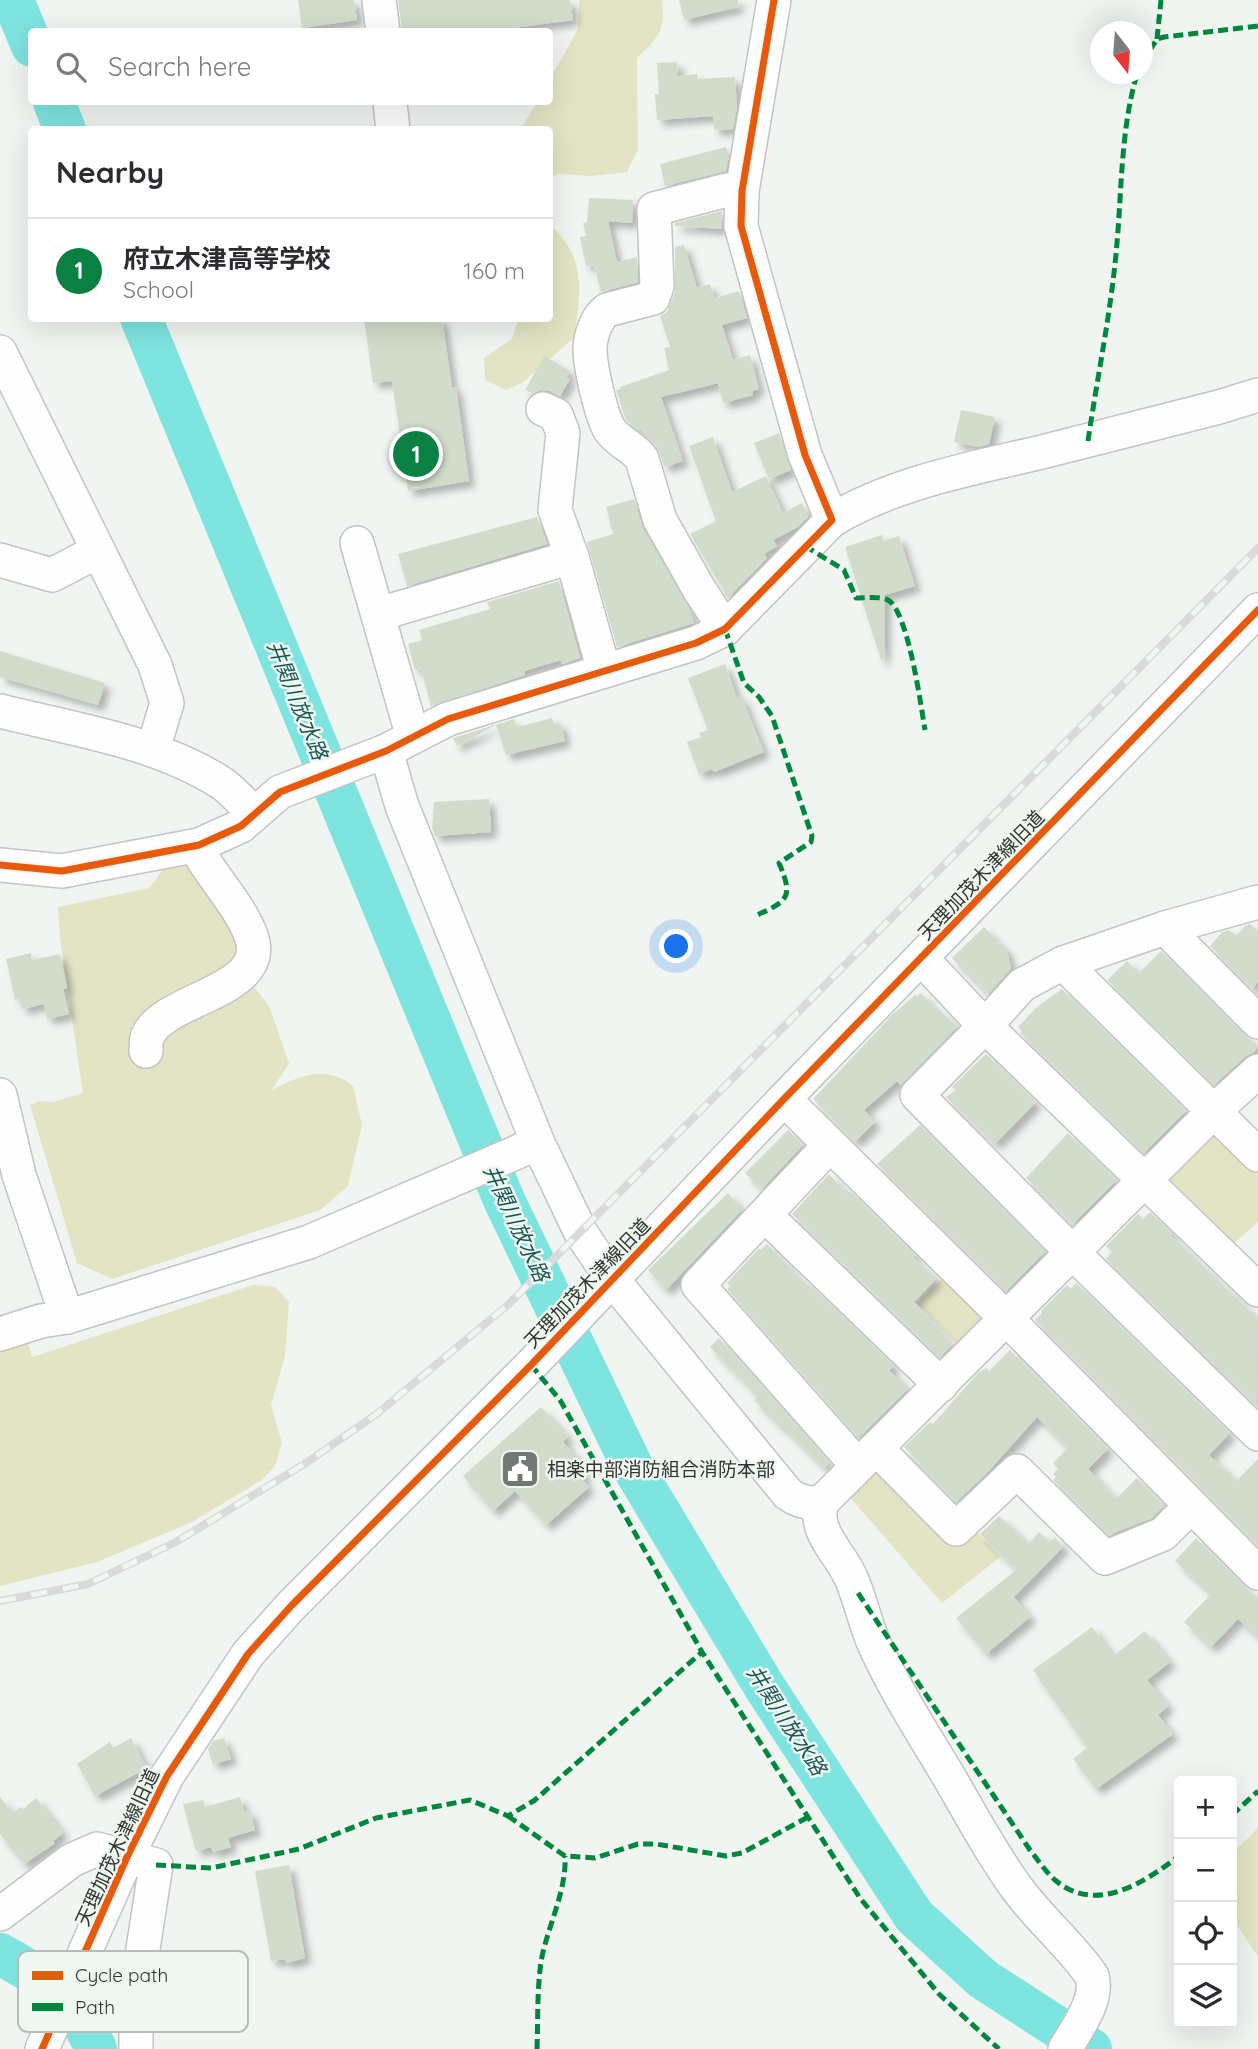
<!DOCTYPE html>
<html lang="en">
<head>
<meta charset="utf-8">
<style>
	body { margin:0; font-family:Quicksand,"Noto Sans JP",sans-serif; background:#f7f7f7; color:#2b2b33 }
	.controls { position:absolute; right:21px; bottom:21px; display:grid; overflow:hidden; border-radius:7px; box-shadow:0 7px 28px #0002 }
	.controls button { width:63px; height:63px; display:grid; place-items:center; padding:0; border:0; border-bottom:2px solid #e1e1e2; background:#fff; color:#2b2b33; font:35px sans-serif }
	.compass { position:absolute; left:1090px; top:21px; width:63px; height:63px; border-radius:50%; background:#fff; box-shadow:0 7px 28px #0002; rotate:163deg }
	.you { position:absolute; left:677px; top:947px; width:24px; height:24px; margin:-18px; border:5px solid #fff; border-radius:50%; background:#1a73e8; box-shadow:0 0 0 10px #1a73e833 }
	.badge { display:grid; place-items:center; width:46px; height:46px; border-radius:50%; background:#0b8043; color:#fff; font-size:23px; font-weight:700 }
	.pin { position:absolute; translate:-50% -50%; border:4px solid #fff; box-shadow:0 2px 7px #0006 }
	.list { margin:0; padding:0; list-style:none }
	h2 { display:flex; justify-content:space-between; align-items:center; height:91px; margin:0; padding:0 28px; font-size:30px }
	h2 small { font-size:23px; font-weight:400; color:#7c7c81 }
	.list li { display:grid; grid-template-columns:46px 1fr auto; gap:21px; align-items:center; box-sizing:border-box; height:105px; padding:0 28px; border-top:2px solid #e1e1e2 }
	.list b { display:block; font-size:26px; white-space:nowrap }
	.list p { margin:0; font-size:23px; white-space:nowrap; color:#7c7c81 }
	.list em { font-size:23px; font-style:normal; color:#7c7c81 }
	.icon { flex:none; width:38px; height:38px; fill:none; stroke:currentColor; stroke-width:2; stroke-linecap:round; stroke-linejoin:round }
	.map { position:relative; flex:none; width:1258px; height:2049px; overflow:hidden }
	.search { position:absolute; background:#fff; box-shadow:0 7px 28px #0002; left:28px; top:28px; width:525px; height:77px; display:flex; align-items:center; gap:18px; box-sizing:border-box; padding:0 24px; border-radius:7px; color:#7c7c81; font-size:26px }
	.panel { position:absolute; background:#fff; box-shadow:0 7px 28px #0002; left:28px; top:126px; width:525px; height:196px; border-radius:7px }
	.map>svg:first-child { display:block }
	.green { fill:#e2e4c4 }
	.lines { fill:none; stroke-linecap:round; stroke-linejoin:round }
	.river { stroke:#7ee4e0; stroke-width:42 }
	.building { fill:#d2dcca; filter:url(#shadow) }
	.minor-casing { stroke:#c2c5c3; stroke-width:36 }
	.minor { stroke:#fdfefd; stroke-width:33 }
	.rail-casing { stroke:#d9dad9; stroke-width:8 }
	.rail { stroke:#eff7f1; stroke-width:5; stroke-dasharray:16; stroke-linecap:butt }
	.quiet { stroke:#00873e; stroke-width:5; stroke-dasharray:10 5; stroke-linecap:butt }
	.cycleway-casing { stroke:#eff7f1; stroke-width:11 }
	.cycleway { stroke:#e8590c; stroke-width:7 }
	.labels { text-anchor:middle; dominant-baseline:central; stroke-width:5; stroke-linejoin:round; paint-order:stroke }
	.street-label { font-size:19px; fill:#313432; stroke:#eff7f1 }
	.poi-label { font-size:19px; fill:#313432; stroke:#eff7f1; text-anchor:start }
	.water-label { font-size:21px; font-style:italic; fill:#1b5655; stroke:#eff7f1 }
	.key { fill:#eff7f1; stroke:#b6bcb8; stroke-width:2 }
	.key-label { font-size:19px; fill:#313432 }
</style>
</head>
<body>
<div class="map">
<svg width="1258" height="2049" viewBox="0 0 1258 2049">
	<defs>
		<filter id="shadow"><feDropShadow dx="6" dy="6" stdDeviation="3.5" flood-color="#0004"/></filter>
	</defs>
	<rect width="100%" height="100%" fill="#f1f5f2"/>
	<g class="green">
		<path d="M579,0h83c4,29 -4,39 -25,58l1,92 -11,22 -36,4 -32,-2 -9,4v-48l-29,-1 16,-27h13v-23l28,-50z"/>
		<path d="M550,225c37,32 31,68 24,113l-52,45 -16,7 -21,-10 -1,-22 28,-19 6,-20 32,-1z"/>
		<path d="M185,860l40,42 21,75 23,29 20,57 -17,27c28,-14 52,-26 81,-4l9,39 -14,61 -28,24 -208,69 -35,-16 -47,-158 9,-4 14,1 30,-9 -23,-154 -2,-32 91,-19 19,-25z"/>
		<polygon points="1218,1136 1224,1139 1258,1174 1258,1222 1229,1248 1170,1187 1169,1179 1172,1172 1209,1138"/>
		<polygon points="945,1275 985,1320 962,1350 917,1303"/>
		<polygon points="253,1285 275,1287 289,1302 285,1356 271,1405 282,1443 275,1466 262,1480 192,1522 97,1562 0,1586 0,1320 20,1314 32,1357"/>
		<polygon points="876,1472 882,1473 974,1529 1000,1557 942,1603 847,1494 870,1473"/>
		<polygon points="1258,1828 1258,1954 1257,1955 1232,1918 1232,1854"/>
	</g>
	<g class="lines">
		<g class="river">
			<polyline points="13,0 32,46"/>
			<polyline points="54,102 65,130"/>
			<polyline points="141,318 504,1200 632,1466 764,1686 914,1916 983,1979 1091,2049"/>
			<path d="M0,1954c47,25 74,45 96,95"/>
		</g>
	</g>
	<g class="building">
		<polygon points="298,0 354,0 357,20 302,28"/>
		<polygon points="398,0 570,0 573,20 483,32 402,32"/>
		<polygon points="679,0 738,0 738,7 684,20"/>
		<polygon points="677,62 678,76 697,74 697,79 735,77 737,107 733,129 714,130 713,116 657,120 655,94 659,94 657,63"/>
		<polygon points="726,147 729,155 726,171 665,186 660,164"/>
		<polygon points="589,198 633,200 632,223 608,221 617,262 637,257 638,282 601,292 594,265 586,266 580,237 586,236 583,223 587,222"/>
		<polygon points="722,211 722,229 675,226 675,223"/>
		<polygon points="684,245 697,288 710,284 714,298 739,291 747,318 722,325 733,360 750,355 759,389 752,391 753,395 723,403 718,383 661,397 683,461 664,467 660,453 654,443 641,430 639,430 626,420 616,390 621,389 620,387 669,370 664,348 670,347 660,316 667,312 675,292 675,247"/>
		<polygon points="364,318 442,318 452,387 456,387 469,481 408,491 392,381 373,383"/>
		<polygon points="544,356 570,371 566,377 570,379 560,396 550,391 541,390 532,393 525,390"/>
		<polygon points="961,410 995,417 989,444 979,447 954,442"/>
		<polygon points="779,433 791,470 769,479 754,443"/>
		<polygon points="713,437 732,492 766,476 783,513 802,503 808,517 798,527 773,540 777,546 764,554 767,558 728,598 690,534 716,521 689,446"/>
		<polygon points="634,499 643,529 690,611 694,623 617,647 587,542 613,534 606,507"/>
		<polygon points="537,517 547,544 407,586 398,554"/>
		<polygon points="882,535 884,541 899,536 915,586 885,595 884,659 881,660 845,547"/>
		<polygon points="559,581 580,658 562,664 561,660 524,671 525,675 431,706 421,669 415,670 408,644 422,640 419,630 490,609 487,602"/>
		<polygon points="0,651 105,683 98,705 0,677"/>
		<polygon points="725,664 737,698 741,696 764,752 714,772 712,769 699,774 687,742 701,737 699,733 708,730 688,678"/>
		<polygon points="552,718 554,724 560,723 565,741 506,755 496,725 457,746 453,738 514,719 517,727"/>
		<polygon points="489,799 491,832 435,836 432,828 434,802"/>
		<polygon points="1250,924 1258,931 1258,982 1252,989 1210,946 1222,932 1230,930 1236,936 1245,926"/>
		<polygon points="984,927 1007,951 1011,969 988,994 952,958"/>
		<polygon points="1161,951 1244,1036 1258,1045 1254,1052 1245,1057 1214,1085 1107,980 1127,961 1139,973"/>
		<polygon points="31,953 32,960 60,954 67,988 63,989 69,1014 47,1019 44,1004 22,1009 20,998 15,1000 6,959"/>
		<polygon points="1062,989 1186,1111 1144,1153 1020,1033 1022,1031 1018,1027 1037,1007"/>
		<polygon points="921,993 938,1012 940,1011 957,1027 901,1085 897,1081 864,1110 875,1122 855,1142 813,1099 893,1014 915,995 917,996"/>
		<polygon points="986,1054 1036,1102 995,1144 946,1097 956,1090 952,1087"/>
		<polygon points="920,1125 1045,1252 1006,1291 877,1164"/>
		<polygon points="788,1130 803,1145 762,1189 745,1173"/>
		<polygon points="1068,1133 1116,1181 1073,1224 1026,1178"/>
		<polygon points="829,1174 847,1193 850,1191 915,1255 913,1257 936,1279 914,1302 952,1345 940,1357 792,1214"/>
		<polygon points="728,1193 742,1210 666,1290 648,1270"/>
		<polygon points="1150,1212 1172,1233 1170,1235 1258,1319 1257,1406 1106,1259 1112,1252 1106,1246 1138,1214 1143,1219"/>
		<polygon points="767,1244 806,1286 808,1283 894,1366 889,1370 908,1389 861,1436 859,1434 857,1436 727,1289 730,1286 727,1283 759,1248 760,1250"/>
		<polygon points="1076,1283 1230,1433 1209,1455 1236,1481 1258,1459 1258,1545 1035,1320 1042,1313 1041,1311 1067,1285 1071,1289"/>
		<polygon points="719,1338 829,1463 824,1468 782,1426 781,1427 754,1400 758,1396 710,1347"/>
		<polygon points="1010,1350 1108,1449 1088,1469 1116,1499 1137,1478 1164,1506 1152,1518 1109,1535 1053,1480 1056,1477 1053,1474 1058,1469 1053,1463 1068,1448 1037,1417 986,1474 956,1502 904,1447 930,1422 933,1424 978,1373 986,1368 989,1371"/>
		<polygon points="541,1407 568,1437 563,1442 582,1463 578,1466 586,1475 582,1479 589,1487 546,1525 515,1491 493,1511 463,1476"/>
		<polygon points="999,1516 1028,1544 1039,1532 1050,1542 1055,1537 1063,1547 1014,1597 1030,1617 986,1654 956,1618 1016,1570 980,1534"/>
		<polygon points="1196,1538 1244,1587 1258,1597 1258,1637 1238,1619 1211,1647 1184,1622 1211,1594 1175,1561"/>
		<polygon points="1092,1627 1113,1656 1145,1631 1170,1662 1147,1680 1168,1706 1158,1715 1173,1734 1096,1789 1073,1759 1087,1748 1033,1670"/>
		<polygon points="131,1738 147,1768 95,1796 77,1764 110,1742 113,1748"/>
		<polygon points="224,1738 231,1759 213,1764 208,1749 213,1741"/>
		<polygon points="0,1797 13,1813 21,1807 23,1809 36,1798 63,1833 53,1841 55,1843 24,1864 0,1834"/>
		<polygon points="240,1797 244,1812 250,1810 255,1830 228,1838 231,1847 213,1852 211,1847 196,1851 183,1804 203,1800 205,1807"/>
		<polygon points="289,1865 305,1958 286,1963 285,1959 271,1961 255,1871"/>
	</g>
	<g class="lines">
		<g class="minor-casing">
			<g id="minor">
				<polyline points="379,0 383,32"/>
				<polyline points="390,102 393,130"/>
				<polyline points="0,352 155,665 167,703 153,749"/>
				<polyline points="543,409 556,415 563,433 555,510 572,557"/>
				<path d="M832,520c62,-37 137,-51 206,-67 61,-15 120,-31 181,-46l39,-12"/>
				<polyline points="357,543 413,737"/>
				<polyline points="0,560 52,575 98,551"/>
				<polyline points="379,614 572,557 604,671"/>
				<path d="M725,629l-26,-40 -39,-69 -18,-61c-8,-12 -24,-17 -32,-29 -9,-14 -20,-64 -20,-81 0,-13 7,-32 17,-39l46,-12 4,-12 -3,-77 73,-19 15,1"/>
				<path d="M0,711c75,19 157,30 223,73 11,8 21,20 31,30"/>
				<path d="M386,751l16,55 136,337 43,90 31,46 176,215c11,8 21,10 34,8"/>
				<polyline points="0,865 62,871 199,845 241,826 280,792 386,751 448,719 696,643 725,629 832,520 805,455 741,226 742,191 774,0"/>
				<polyline points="1258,902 1165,928 1063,963 1022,985 985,1026 917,1095 1073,1253 1258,1434"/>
				<polyline points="1165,928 1258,1022"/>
				<polyline points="922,959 985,1026 1258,1290"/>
				<polyline points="1063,963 1258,1155"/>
				<path d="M146,1051c0,-5 0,-12 2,-16 19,-39 126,-43 102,-102 -12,-30 -39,-57 -55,-87"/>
				<polyline points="0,1095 19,1175 67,1317"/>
				<polyline points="784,1099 1007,1319 1258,1573"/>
				<polyline points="830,1145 698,1285 858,1466"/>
				<polyline points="765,1215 941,1385"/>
				<polyline points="0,1334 41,1321 67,1317 309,1242 538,1143"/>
				<polyline points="877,1449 956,1529 1017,1471 1105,1558 1163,1534 1191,1506"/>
				<polyline points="0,1914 72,1860 97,1849 156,1865 136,1994 136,2049"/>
				<polyline points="42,2049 127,1857 167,1776 248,1654 291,1606 531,1365 784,1099 1258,610"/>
				<path d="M1065,2049c12,-21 34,-49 27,-73 -22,-32 -54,-58 -76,-89 -24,-33 -44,-70 -64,-105 -26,-44 -55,-88 -76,-134 -11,-23 -15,-48 -25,-70 -11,-26 -39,-46 -29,-76l392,-391 44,-40"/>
			</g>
		</g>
		<use href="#minor" class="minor"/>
		<g class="rail-casing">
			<polyline id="rail" points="0,1601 88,1584 176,1542 306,1463 378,1413 509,1304 1258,548"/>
		</g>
		<use href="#rail" class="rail"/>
		<g class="quiet">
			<polyline points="1157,39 1161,0"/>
			<polyline points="1142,63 1157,39 1164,37 1258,26"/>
			<path d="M1088,441c9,-62 22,-124 28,-187 6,-60 4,-122 21,-180"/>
			<path d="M805,546l39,24 12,28c9,0 24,-2 32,2 20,11 33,106 37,130"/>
			<path d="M725,629l19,54 15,14 13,19 40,120 -1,6 -32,21c15,35 9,38 -24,53"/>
			<polyline points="531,1365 560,1400 702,1652 860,1898 939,1994 999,2049"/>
			<path d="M858,1593l172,257c8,10 15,21 25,30 41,35 90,2 124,-24"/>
			<polyline points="1232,1815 1258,1791"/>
			<polyline points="508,1816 565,1856 595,1858 638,1844 656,1844 726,1856 742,1853 808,1817"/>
			<polyline points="156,1865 211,1868 299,1849 376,1818 470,1800 508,1816 535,1800 702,1652"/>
			<path d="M537,2049c1,-29 0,-59 4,-87 6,-35 26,-71 24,-106"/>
		</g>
		<g class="cycleway-casing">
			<g id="cycleway">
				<polyline points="0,865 62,871 199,845 241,826 280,792 386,751 448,719 696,643 725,629 832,520 805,455 741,226 742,191 774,0"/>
				<polyline points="42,2049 127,1857 167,1776 248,1654 291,1606 531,1365 784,1099 1258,610"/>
			</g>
		</g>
		<use href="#cycleway" class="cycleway"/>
	</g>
	<defs>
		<g id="civic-square" transform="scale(2.0125)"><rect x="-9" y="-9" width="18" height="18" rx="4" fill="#747875" stroke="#eff7f1"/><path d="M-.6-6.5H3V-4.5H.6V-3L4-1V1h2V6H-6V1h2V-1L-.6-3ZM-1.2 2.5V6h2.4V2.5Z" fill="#fff"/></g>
	</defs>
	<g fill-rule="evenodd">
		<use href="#civic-square" x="520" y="1469"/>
	</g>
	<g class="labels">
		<g class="street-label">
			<text transform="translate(981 875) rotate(-46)">天理加茂木津線旧道</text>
			<text transform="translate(587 1283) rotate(-46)">天理加茂木津線旧道</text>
			<text transform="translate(117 1847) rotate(-65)">天理加茂木津線旧道</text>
		</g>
		<g class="poi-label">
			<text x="547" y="1469">相楽中部消防組合消防本部</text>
		</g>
		<g class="water-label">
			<text transform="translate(298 700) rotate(68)">井関川放水路</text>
			<text transform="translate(517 1223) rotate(65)">井関川放水路</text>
			<text transform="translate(787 1720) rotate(57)">井関川放水路</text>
		</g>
	</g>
	<rect x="18" y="1951" width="230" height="81" rx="10" class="key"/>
	<rect x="32" y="1971" width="31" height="9" fill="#e8590c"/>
	<rect x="32" y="2003" width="31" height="8" fill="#00873e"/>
	<g class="key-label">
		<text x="75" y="1982">Cycle path</text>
		<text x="75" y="2014">Path</text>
	</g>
</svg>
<div class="controls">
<button>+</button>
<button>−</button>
<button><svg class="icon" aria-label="locate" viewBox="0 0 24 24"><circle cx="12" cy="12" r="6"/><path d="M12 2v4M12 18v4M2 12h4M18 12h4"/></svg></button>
<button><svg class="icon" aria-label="layers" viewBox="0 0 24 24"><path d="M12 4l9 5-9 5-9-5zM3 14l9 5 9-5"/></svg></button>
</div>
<svg class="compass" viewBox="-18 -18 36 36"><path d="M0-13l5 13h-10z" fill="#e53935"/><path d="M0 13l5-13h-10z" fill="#7c7c81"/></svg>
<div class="you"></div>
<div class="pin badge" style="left:416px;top:454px">1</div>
<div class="search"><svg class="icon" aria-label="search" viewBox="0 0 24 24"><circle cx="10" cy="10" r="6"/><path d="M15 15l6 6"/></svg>Search here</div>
<section class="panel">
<h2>Nearby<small></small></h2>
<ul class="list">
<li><span class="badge">1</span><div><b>府立木津高等学校</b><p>School</p></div><em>160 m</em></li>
</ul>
</section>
</div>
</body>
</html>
